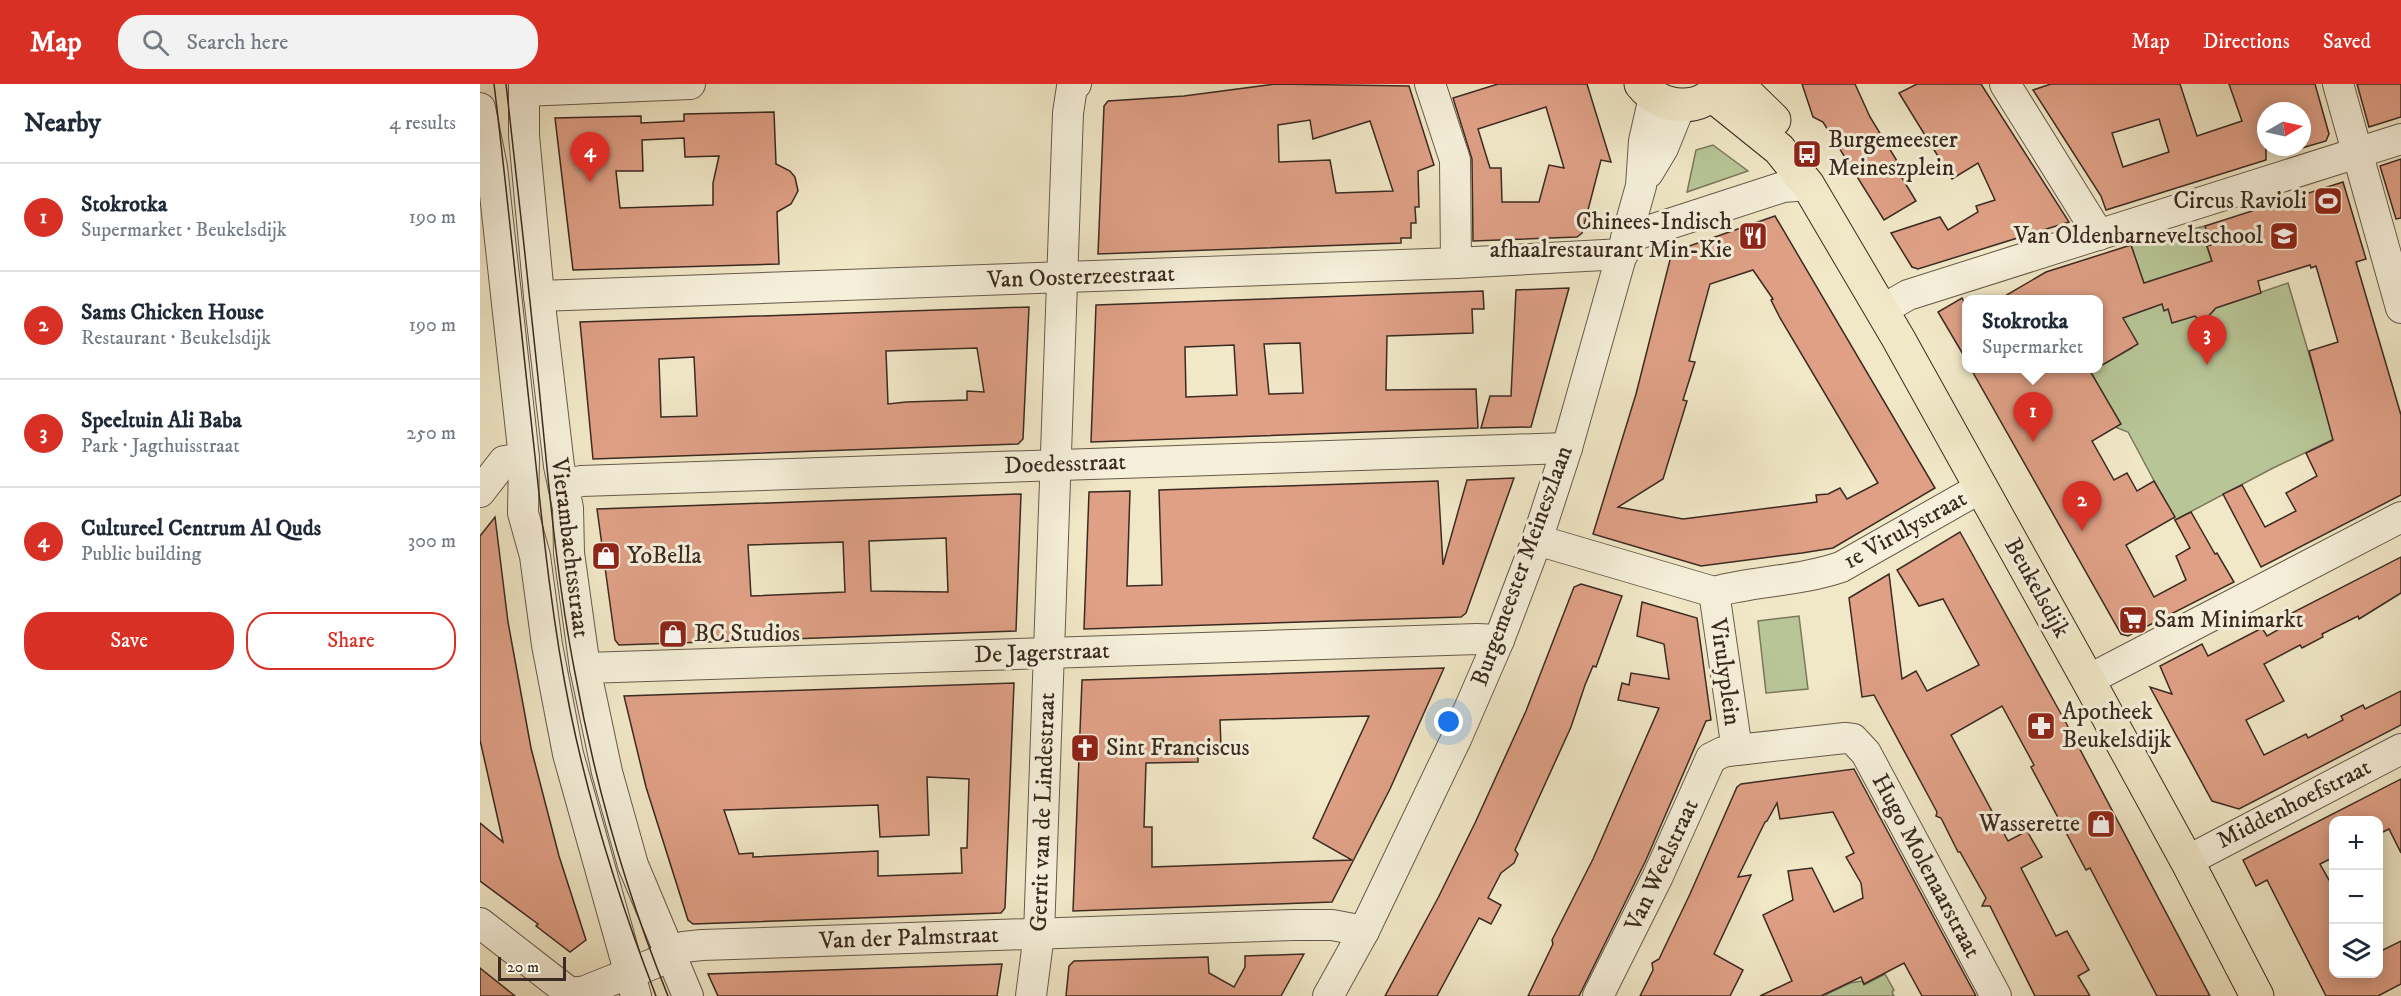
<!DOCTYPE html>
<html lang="en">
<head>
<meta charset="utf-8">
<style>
	body { margin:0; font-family:"IM FELL DW Pica",serif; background:#f2f2f3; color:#1f2937 }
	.controls { position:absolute; right:18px; bottom:18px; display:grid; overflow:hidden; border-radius:12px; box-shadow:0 3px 15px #0003 }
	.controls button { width:54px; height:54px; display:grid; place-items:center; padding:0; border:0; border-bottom:2px solid #e0e1e3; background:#fff; color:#1f2937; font:30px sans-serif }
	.compass { position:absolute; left:1777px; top:18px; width:54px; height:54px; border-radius:50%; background:#fff; box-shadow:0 3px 15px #0003; rotate:81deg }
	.scale { position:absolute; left:18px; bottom:15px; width:68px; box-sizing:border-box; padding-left:6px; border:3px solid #3b2a22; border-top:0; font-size:16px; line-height:21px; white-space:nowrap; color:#3b2a22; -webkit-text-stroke:4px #f6f0db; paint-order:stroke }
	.you { position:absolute; left:969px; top:638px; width:21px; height:21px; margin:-15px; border:4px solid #fff; border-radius:50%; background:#1a73e8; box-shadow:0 0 0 9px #1a73e833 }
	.badge { display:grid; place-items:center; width:39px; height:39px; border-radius:50%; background:#d93025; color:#fff; font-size:20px; font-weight:700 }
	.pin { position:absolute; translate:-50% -50px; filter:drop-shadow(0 2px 3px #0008) }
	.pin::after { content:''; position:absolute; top:32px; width:21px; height:18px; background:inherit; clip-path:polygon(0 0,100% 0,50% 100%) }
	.popup { position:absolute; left:1482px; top:211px; width:141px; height:78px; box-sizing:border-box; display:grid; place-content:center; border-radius:12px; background:#fff; filter:drop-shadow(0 2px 4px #0005); font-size:20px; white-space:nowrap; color:#747a83 }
	.popup b { font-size:22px; color:#1f2937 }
	.popup::after { content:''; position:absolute; left:50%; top:100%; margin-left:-12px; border:12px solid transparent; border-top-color:#fff }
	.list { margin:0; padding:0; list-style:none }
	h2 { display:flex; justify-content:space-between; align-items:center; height:78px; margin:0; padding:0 24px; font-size:26px }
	h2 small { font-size:20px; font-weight:400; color:#747a83 }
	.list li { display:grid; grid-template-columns:39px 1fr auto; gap:18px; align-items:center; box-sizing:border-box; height:108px; padding:0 24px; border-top:2px solid #e0e1e3 }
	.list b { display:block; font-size:22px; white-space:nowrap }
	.list p { margin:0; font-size:20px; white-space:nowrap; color:#747a83 }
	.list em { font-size:20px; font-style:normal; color:#747a83 }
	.actions { display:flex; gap:12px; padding:18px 24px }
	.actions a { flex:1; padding:14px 0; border:2px solid #d93025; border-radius:24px; text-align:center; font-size:21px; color:#d93025 }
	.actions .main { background:#d93025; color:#fff }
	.icon { flex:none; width:33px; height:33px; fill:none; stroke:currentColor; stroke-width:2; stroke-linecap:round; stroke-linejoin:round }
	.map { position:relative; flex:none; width:1921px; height:912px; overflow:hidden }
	header { display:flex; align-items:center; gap:36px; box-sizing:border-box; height:84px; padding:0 30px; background:#d93025; color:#fff }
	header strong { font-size:28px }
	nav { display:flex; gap:33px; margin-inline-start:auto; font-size:21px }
	.search { width:420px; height:54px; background:#f2f2f3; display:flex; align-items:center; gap:15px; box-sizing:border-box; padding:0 21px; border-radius:24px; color:#747a83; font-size:22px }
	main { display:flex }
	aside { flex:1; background:#fff }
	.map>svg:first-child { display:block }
	.green { fill:#b8c697; stroke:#7a785c; stroke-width:1.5 }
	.building { fill:#dfa086; stroke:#3b2a22; stroke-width:1.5; fill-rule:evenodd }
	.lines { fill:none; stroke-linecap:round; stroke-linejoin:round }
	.minor-casing { stroke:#685a4b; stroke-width:32 }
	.major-casing { stroke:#3b2a22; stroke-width:35 }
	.minor { stroke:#f6f0db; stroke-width:30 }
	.major { stroke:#f1e8c7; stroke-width:33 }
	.tram { stroke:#3b2a22; stroke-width:1.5 }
	.labels { text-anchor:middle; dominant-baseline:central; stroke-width:6; stroke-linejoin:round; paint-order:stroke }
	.poi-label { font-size:24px; fill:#3b2a22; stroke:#f6f0db; text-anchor:start }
	.street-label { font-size:24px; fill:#3b2a22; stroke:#f6f0db }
</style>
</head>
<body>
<header>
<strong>Map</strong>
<div class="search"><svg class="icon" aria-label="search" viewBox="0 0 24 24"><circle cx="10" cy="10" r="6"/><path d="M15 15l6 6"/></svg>Search here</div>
<nav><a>Map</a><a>Directions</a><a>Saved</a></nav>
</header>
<main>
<aside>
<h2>Nearby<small>4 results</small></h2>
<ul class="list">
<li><span class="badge">1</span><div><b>Stokrotka</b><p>Supermarket · Beukelsdijk</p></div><em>190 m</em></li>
<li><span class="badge">2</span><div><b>Sams Chicken House</b><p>Restaurant · Beukelsdijk</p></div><em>190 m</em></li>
<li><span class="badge">3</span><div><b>Speeltuin Ali Baba</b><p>Park · Jagthuisstraat</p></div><em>250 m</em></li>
<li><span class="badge">4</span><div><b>Cultureel Centrum Al Quds</b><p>Public building</p></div><em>300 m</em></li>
</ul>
<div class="actions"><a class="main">Save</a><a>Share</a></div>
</aside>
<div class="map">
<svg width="1921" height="912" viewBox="0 0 1921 912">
	<rect width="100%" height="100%" fill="#f1e8c7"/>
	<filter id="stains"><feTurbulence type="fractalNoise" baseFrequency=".00333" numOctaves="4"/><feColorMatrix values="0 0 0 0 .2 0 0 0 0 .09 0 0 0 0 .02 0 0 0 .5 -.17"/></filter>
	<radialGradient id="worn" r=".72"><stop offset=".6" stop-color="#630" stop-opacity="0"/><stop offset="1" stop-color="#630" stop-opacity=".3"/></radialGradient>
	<g class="green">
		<polygon points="1233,61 1268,87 1207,108 1216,66"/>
		<polygon points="1725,142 1731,161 1727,163 1746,220 1808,199 1854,355 1793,384 1695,436 1648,348 1563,315 1652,264 1631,229 1671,224 1651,161"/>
		<polygon points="1319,532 1328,605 1286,609 1278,537"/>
		<polygon points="1405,890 1414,906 1412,908 1414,912 1343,912 1370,899 1382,897 1384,901"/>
	</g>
	<g class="building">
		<path d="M795,0l134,2 25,79 -16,6 1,36h-4l1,16h-5v15h-10v5l-303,11 6,-148 4,-5 76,-5zM830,36l3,19 57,-18 23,70 -57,2 -6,-33 -51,2 -1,-37z"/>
		<path d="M1018,0h89l24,78 -10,-2 -19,73 -5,4 -104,4 -1,-82 -19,-61zM1066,23l18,61 -15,-3 -10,37h-37l-1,-34h-11l-12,-39z"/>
		<polygon points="1322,0 1375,0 1390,33 1417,77 1413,79 1436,117 1404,136 1343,38 1333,33"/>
		<polygon points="1437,0 1501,0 1589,138 1438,185 1432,183 1411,149 1460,133 1468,146 1498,128 1496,122 1515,116 1498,79 1472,95 1419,9"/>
		<path d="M1571,0h129l17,52 45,-15 -13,-37h86l14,50 -3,7 -24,7v-37h-36v49l-160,50 -5,-14 -68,-106zM1679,35l10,33 -46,15 -11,-34z"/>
		<polygon points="1877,0 1921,0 1921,33 1889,43"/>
		<path d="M294,28l2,52 14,7 5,6 3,14 -7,13 -14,8 2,52 -206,6 -18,-152 86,-2v7l43,-2v-7zM204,54l1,19 34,-1 -6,27v22l-93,3 -4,-37h27l-1,-31z"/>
		<polygon points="1921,75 1921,134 1916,135 1900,82"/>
		<polygon points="1863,98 1886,175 1876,178 1921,331 1921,411 1781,483 1743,410 1762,401 1785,443 1816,427 1806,409 1837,392 1826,369 1853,356 1829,267 1858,258 1836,182 1831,184 1830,181 1778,197 1781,209 1736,224 1722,239 1715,232 1692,239 1688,225 1684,227 1682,220 1643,234 1658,260 1619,283 1619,216 1518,216 1566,188 1651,161 1664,199 1732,177 1727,162 1731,161 1725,142"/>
		<path d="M1295,132l160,272 -102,60 -31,5 -101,13 -108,-32 43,-140 36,-142zM1273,186l20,29 -2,1 9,18 98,165 -31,16 -7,-11 -12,6 -12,1 1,7 -134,17 -65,-12 45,-28 24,-78 -4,-1 12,-38 -6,-1 21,-77z"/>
		<polygon points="1089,204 1051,343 1001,344 1010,312 1031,312 1036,206"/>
		<path d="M1003,207l1,18h-12l1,24 -86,3 -1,54 90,-1 2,39 -387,14 5,-137zM820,259l3,50 -34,1 -5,-50zM754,261l3,50 -51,2 -1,-50z"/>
		<polygon points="1482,214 1487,224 1487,277 1458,228"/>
		<path d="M549,223l-6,132 -5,5 -425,15 -13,-137zM497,264l7,44 -17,-1v9l-61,2 -18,2 -2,-53zM214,273l3,59 -36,1 -2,-58z"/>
		<polygon points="1491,285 1609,285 1641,340 1612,357 1634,396 1647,389 1657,407 1674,397 1695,433 1646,461 1674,513 1706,496 1696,472 1710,464 1695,436 1711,428 1735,470 1737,469 1754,498 1648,552 1641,550"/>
		<polygon points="1034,394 986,529 981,533 604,545 609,408 650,407 647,502 682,501 679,406 958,397 963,481 987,396"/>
		<path d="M541,410l-5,137 -397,14 -4,-5 -18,-131zM466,454l2,54 -77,-1 -2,-50zM363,458l2,50 -94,4 -3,-51z"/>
		<polygon points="15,433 28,538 51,664 79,772 106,856 90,868 56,842 58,840 0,797 0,739 23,758 0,656 0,452"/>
		<polygon points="1480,448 1585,637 1730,912 1677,912 1610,784 1606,786 1551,683 1554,681 1522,622 1471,651 1528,757 1547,747 1562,773 1541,784 1576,852 1587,847 1609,886 1598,892 1610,912 1555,912 1510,822 1502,822 1506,814 1480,768 1478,768 1461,734 1456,732 1457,728 1394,611 1382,613 1369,514 1409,490 1422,595 1436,587 1447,607 1499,581 1463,515 1439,522 1417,486"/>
		<polygon points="1921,473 1921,509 1879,535 1878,532 1842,550 1843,553 1822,564 1820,561 1784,580 1804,617 1766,636 1784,671 1826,650 1828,654 1863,636 1861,632 1883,621 1885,625 1921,607 1921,641 1759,725 1732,717 1670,603 1692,610 1680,582 1722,560 1728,572 1782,544 1787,552 1810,539 1806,532"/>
		<polygon points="1101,500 1142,512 1116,583 1113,582 1105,601 1091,643 1035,766 1038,770 1034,779 1021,789 1008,814 1021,821 1011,840 999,834 957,912 905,912 958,814 995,739 1046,627 1094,503"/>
		<polygon points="1162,518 1217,534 1231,636 1226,637 1166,776 1099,912 1048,912 1073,860 1072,856 1113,775 1179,624 1138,616 1142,599 1149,601 1151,589 1189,595 1184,560 1157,552"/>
		<path d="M964,584l-54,121 -58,113 -259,9 9,-231zM889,632l-56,122 39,22 -200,7v-40h-8l2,-64 52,-1v-13l23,-1 -1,-28z"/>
		<path d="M534,599l-9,225 -4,5 -308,11 -5,-4 -42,-133 -22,-91zM447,693l42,2 -2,69h-6l1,25 -84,3v-25l-125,6v-4l-14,1 -15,-44 154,-5 2,32 49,-2z"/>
		<polygon points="1374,685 1496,912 1442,912 1424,879 1384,900 1381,893 1341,912 1280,912 1312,897 1283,831 1313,816 1308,787 1332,784 1354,828 1383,814 1381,799 1366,773 1374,769 1353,728 1300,735 1297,719 1287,737 1285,738 1258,793 1271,791 1234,870 1263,886 1250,912 1160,912 1173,886 1172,879 1179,875 1210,810 1257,703 1261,700"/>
		<polygon points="1921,695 1921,769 1909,745 1899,750 1899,736 1854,736 1854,773 1840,780 1854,805 1854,890 1899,890 1899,868 1921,857 1921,900 1898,912 1846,912 1787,796 1776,802 1763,776"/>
		<polygon points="824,870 801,912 586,912 589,882 594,877 728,873 729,889 754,903 765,883 765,872"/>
		<polygon points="522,880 517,912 238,912 228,890"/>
		<polygon points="0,884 35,912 0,912"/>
	</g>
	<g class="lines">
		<g class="minor-casing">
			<g id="minor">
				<polyline points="44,0 44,52 59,212 79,382 88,424 89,469 105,584 127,688 153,781 208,912"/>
				<polyline points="950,0 975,76 976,179"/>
				<polyline points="1525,0 1619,151"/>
				<polyline points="1858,0 1921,224"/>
				<polyline points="44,7 210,0"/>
				<polyline points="0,24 12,83 44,374 43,429 55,472 67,561 88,670 156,912"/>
				<polyline points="1168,89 1183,64 1200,22"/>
				<polyline points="1146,154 1303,103 1328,101"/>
				<polyline points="59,212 976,179 1143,170"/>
				<polyline points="1402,226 1428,211 1921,55"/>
				<polyline points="84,402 101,397 1087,364"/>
				<polyline points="0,408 24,377 44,374"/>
				<polyline points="1057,456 1234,508"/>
				<path d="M1234,508c41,-11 86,-11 127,-25l141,-80"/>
				<polyline points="1234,508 1257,666"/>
				<polyline points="105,584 997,555 1019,556"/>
				<polyline points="1608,596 1921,433"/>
				<polyline points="1707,777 1921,665"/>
				<polyline points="0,839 90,909 105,907 175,879 203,863 222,861 814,841 852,841 884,847"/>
				<polyline points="551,912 559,850 588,29 592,3 596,0"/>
				<polyline points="848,912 884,847 977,653 1019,556 1057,456 1087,364 1161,102 1164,57 1174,13"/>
				<polyline points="1118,912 1178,792 1231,674 1243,668 1257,666 1365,654 1373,655 1386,669 1516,912"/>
			</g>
		</g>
		<g class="major-casing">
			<g id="major">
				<path d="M1161,0c21,27 61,29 81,0"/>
				<polyline points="1257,0 1294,36"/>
				<polyline points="1232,11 1299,65 1328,101 1418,254 1608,596 1707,777 1777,912"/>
			</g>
		</g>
		<use href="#minor" class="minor"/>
		<use href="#major" class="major"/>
		<g class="tram">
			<path d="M14,0c15,124 27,248 41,372 9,85 18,170 35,254 20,98 50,193 86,286"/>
			<path d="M26,0c11,98 22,195 32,293 10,99 18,199 37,296 20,111 51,219 93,323"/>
		</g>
	</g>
	<defs>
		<g id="bus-square" transform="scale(1.5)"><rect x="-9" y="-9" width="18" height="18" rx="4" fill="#8f2418" stroke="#f6f0db"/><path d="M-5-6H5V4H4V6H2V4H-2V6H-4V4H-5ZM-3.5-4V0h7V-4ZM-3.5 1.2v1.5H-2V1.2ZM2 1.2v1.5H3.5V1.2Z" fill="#fff"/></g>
		<g id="stadium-square" transform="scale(1.5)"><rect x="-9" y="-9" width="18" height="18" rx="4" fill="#8f2418" stroke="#f6f0db"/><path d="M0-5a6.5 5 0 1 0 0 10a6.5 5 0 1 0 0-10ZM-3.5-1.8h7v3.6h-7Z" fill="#fff"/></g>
		<g id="restaurant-square" transform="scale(1.5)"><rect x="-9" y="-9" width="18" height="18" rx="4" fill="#8f2418" stroke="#f6f0db"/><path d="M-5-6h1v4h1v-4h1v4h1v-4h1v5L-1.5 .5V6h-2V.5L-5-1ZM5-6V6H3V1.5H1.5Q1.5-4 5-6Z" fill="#fff"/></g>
		<g id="school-square" transform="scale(1.5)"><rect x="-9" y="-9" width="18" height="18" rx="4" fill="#8f2418" stroke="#f6f0db"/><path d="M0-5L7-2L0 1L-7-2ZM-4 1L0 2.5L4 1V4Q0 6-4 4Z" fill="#fff"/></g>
		<g id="shop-square" transform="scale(1.5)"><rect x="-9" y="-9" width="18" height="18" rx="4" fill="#8f2418" stroke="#f6f0db"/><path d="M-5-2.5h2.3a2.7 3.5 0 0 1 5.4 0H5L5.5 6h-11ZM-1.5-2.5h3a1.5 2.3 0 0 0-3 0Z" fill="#fff"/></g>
		<g id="supermarket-square" transform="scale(1.5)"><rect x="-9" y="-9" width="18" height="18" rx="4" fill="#8f2418" stroke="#f6f0db"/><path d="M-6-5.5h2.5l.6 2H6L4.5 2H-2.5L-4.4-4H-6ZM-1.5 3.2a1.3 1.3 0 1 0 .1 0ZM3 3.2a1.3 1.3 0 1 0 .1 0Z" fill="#fff"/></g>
		<g id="pharmacy-square" transform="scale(1.5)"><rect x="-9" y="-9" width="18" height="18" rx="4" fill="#8f2418" stroke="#f6f0db"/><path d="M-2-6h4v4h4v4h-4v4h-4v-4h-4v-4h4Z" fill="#fff"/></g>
		<g id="church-square" transform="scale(1.5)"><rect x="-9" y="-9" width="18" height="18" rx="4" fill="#8f2418" stroke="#f6f0db"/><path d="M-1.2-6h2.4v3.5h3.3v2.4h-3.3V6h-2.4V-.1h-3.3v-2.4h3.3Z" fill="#fff"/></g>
	</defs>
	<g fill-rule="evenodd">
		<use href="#bus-square" x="1327" y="70"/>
		<use href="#stadium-square" x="1848" y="117"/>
		<use href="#restaurant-square" x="1273" y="152"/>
		<use href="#school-square" x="1804" y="152"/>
		<use href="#shop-square" x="126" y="472"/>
		<use href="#supermarket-square" x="1653" y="536"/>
		<use href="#shop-square" x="193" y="550"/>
		<use href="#pharmacy-square" x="1561" y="642"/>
		<use href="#church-square" x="605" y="664"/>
		<use href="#shop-square" x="1621" y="740"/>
	</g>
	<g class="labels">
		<g class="poi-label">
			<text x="1348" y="56">Burgemeester<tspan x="1348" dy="28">Meineszplein</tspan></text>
			<text x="1827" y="117" text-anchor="end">Circus Ravioli</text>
			<text x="1252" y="138" text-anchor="end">Chinees-Indisch<tspan x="1252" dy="28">afhaalrestaurant Min-Kie</tspan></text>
			<text x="1783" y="152" text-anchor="end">Van Oldenbarneveltschool</text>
			<text x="147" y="472">YoBella</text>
			<text x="1674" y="536">Sam Minimarkt</text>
			<text x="214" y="550">BC Studios</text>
			<text x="1582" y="628">Apotheek<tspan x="1582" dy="28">Beukelsdijk</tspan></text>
			<text x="626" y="664">Sint Franciscus</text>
			<text x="1600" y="740" text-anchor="end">Wasserette</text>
		</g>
		<g class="street-label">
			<text transform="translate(601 193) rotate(-2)">Van Oosterzeestraat</text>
			<text transform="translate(585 380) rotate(-2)">Doedesstraat</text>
			<text transform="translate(1425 446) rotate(-29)">1e Virulystraat</text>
			<text transform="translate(90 464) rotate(83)">Vierambachtsstraat</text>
			<text transform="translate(1042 482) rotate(-70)">Burgemeester Meineszlaan</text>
			<text transform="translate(1557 504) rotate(61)">Beukelsdijk</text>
			<text transform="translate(562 569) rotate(-2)">De Jagerstraat</text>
			<text transform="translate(1245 588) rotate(82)">Virulyplein</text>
			<text transform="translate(1814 720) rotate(-27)">Middenhoefstraat</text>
			<text transform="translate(563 728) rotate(-88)">Gerrit van de Lindestraat</text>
			<text transform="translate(1182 781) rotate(-65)">Van Weelstraat</text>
			<text transform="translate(1446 782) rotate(62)">Hugo Molenaarstraat</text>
			<text transform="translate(429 854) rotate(-2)">Van der Palmstraat</text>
		</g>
	</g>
	<rect width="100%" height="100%" filter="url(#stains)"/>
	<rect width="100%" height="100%" fill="url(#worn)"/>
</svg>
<div class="controls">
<button>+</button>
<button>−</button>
<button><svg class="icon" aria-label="layers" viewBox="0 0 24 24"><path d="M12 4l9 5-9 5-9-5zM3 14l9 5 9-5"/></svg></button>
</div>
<svg class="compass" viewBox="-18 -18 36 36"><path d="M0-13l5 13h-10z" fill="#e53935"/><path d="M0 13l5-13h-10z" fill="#747a83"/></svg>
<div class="scale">20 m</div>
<div class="you"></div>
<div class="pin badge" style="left:1553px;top:358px">1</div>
<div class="popup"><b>Stokrotka</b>Supermarket</div>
<div class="pin badge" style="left:1602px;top:447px">2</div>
<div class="pin badge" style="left:1727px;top:281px">3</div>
<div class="pin badge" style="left:110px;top:98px">4</div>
</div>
</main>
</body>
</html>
